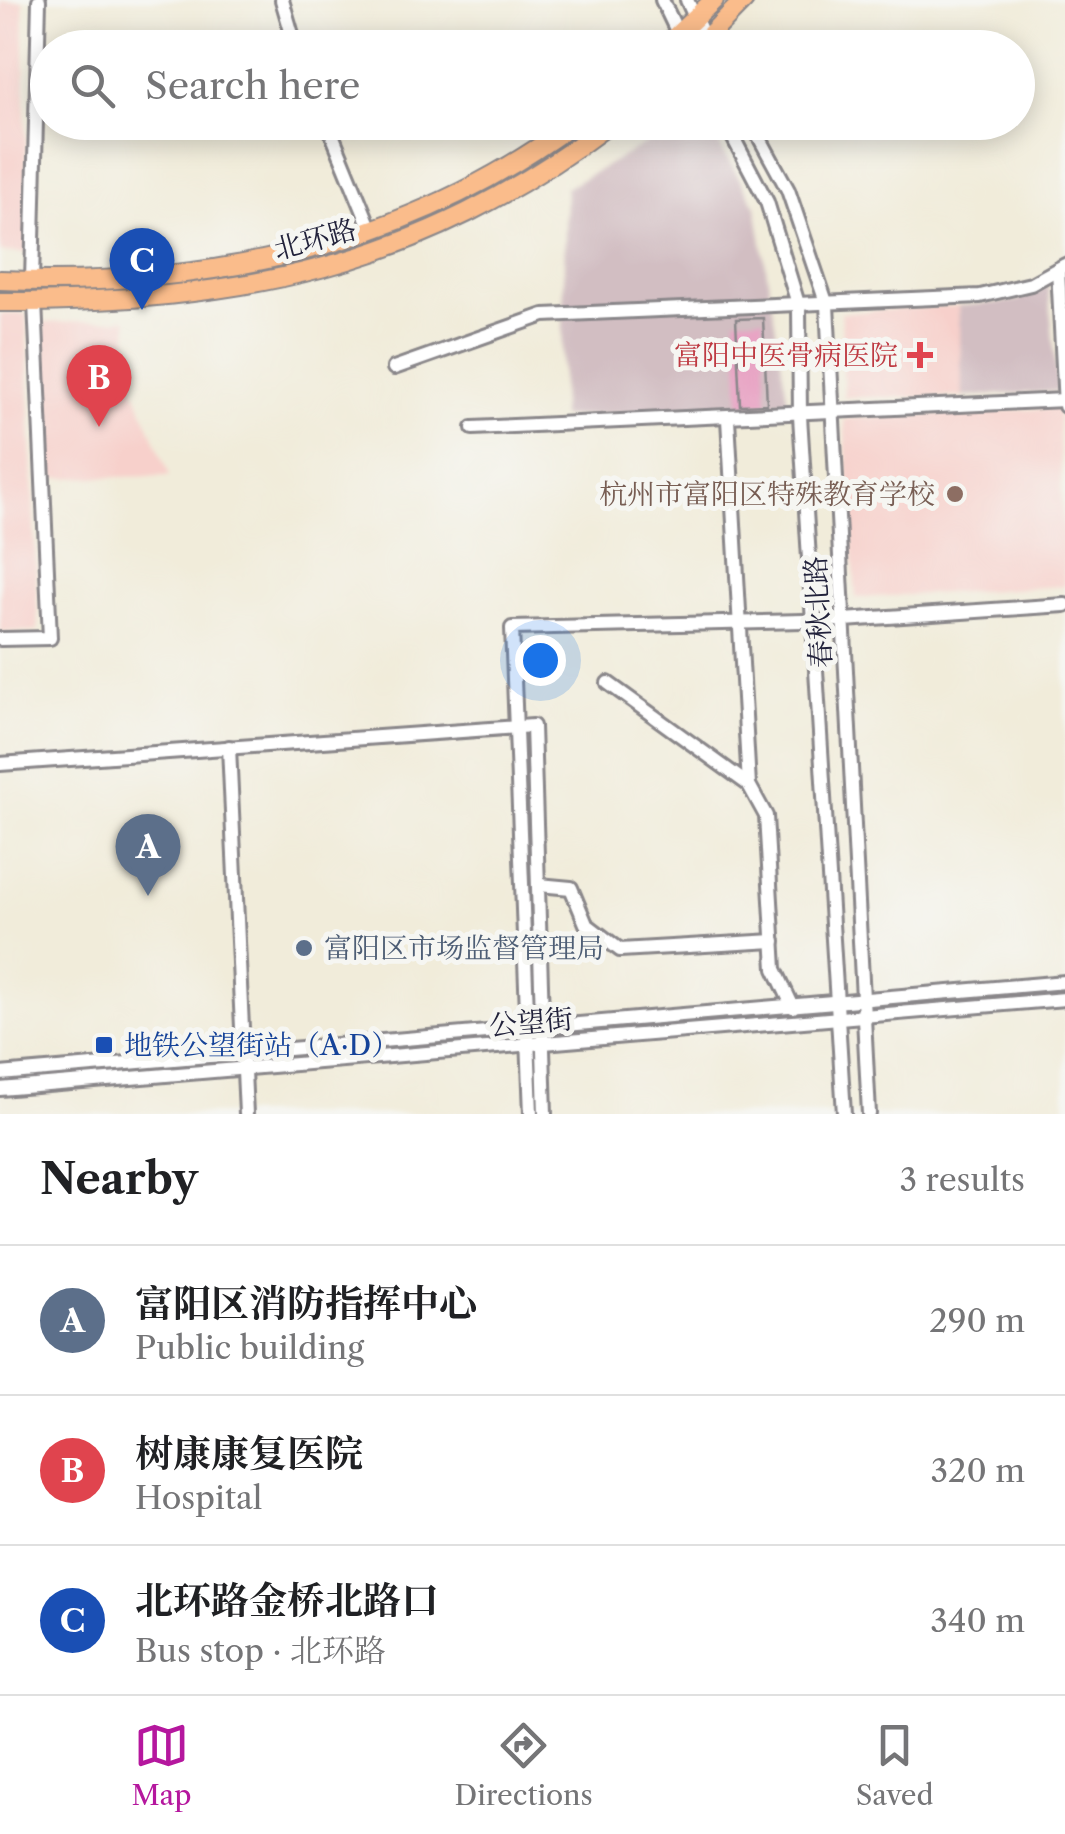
<!DOCTYPE html>
<html lang="en">
<head>
<meta charset="utf-8">
<style>
	body { margin:0; font-family:"Libre Caslon Text","Noto Serif SC",serif; background:#f2f2f2; color:#202124 }
	.you { position:absolute; left:540px; top:660px; width:35px; height:35px; margin:-25px; border:8px solid #fff; border-radius:50%; background:#1a73e8; box-shadow:0 0 0 15px #1a73e833 }
	.badge { display:grid; place-items:center; width:65px; height:65px; border-radius:50%; background:#b5179e; color:#fff; font-size:32px; font-weight:700 }
	.pin { position:absolute; translate:-50% -82px; filter:drop-shadow(0 2px 5px #0008) }
	.pin::after { content:''; position:absolute; top:52px; width:35px; height:30px; background:inherit; clip-path:polygon(0 0,100% 0,50% 100%) }
	.list { margin:0; padding:0; list-style:none }
	h2 { display:flex; justify-content:space-between; align-items:center; height:130px; margin:0; padding:0 40px; font-size:42px }
	h2 small { font-size:32px; font-weight:400; color:#757577 }
	.list li { display:grid; grid-template-columns:65px 1fr auto; gap:30px; align-items:center; box-sizing:border-box; height:150px; padding:0 40px; border-top:2px solid #e0e0e0 }
	.list b { display:block; font-size:38px; white-space:nowrap }
	.list p { margin:0; font-size:32px; white-space:nowrap; color:#757577 }
	.list em { font-size:32px; font-style:normal; color:#757577 }
	.icon { flex:none; width:55px; height:55px; fill:none; stroke:currentColor; stroke-width:2; stroke-linecap:round; stroke-linejoin:round }
	.map { position:relative; flex:none; width:1065px; height:1114px; overflow:hidden }
	.search { position:absolute; background:#fff; box-shadow:0 5px 25px #0003; left:30px; right:30px; top:30px; height:110px; display:flex; align-items:center; gap:25px; box-sizing:border-box; padding:0 35px; border-radius:55px; color:#757577; font-size:38px }
	.sheet { height:580px; background:#fff }
	nav { display:flex; justify-content:space-around; align-items:center; box-sizing:border-box; height:140px; border-top:2px solid #e0e0e0; background:#fff; font-size:28px; color:#757577 }
	nav a { display:grid; justify-items:center; gap:5px }
	nav .on { color:#b5179e }
	.map>svg:first-child { display:block }
	.built { fill:#f7d0cb }
	.industrial { fill:#d2bec2 }
	.building { fill:#e8a4c4 }
	.lines { fill:none; stroke-linecap:round; stroke-linejoin:round }
	.minor-casing { stroke:#8a878a; stroke-width:18 }
	.major-casing { stroke:#8a878a; stroke-width:22 }
	.minor { stroke:#fff; stroke-width:12 }
	.major { stroke:#fabc8b; stroke-width:18 }
	.health-dot { fill:#e0444e; stroke:#f6f6f2; stroke-width:4 }
	.education-dot { fill:#8d6e63; stroke:#f6f6f2; stroke-width:4 }
	.service-dot { fill:#5c6f8a; stroke:#f6f6f2; stroke-width:4 }
	.transit-dot { fill:#1a4fb4; stroke:#f6f6f2; stroke-width:4 }
	.labels { text-anchor:middle; dominant-baseline:central; stroke-width:10; stroke-linejoin:round; paint-order:stroke }
	.street-label { font-size:28px; fill:#22223b; stroke:#f6f6f2 }
	.health-label { font-size:28px; fill:#be3a42; stroke:#f6f6f2; text-anchor:end }
	.education-label { font-size:28px; fill:#785e54; stroke:#f6f6f2; text-anchor:end }
	.service-label { font-size:28px; fill:#4e5e75; stroke:#f6f6f2; text-anchor:start }
	.transit-label { font-size:28px; fill:#164399; stroke:#f6f6f2; text-anchor:start }
</style>
</head>
<body>
<div class="map">
<svg width="1065" height="1114" viewBox="0 0 1065 1114">
	<rect width="100%" height="100%" fill="#f6f6f2"/>
	<filter id="ink" filterUnits="userSpaceOnUse"><feTurbulence type="fractalNoise" baseFrequency=".01" numOctaves="2"/><feDisplacementMap in="SourceGraphic" scale="20" xChannelSelector="R" yChannelSelector="G"/><feConvolveMatrix kernelMatrix="1 2 1 2 8 2 1 2 1" color-interpolation-filters="sRGB"/></filter>
	<filter id="wash" filterUnits="userSpaceOnUse"><feTurbulence type="fractalNoise" baseFrequency=".0048" numOctaves="4" result="noise"/><feDisplacementMap in="SourceGraphic" scale="40" xChannelSelector="R" yChannelSelector="G"/><feGaussianBlur stdDeviation="2.25" result="paint"/><feColorMatrix in="noise" values="0 0 0 0 0 0 0 0 0 0 0 0 0 0 0 0 0 1.4 0 .05"/><feComposite in="paint" operator="in"/></filter>
	<g filter="url(#wash)">
		<rect width="100%" height="100%" fill="#f1ecda"/>
		<g class="built">
			<polygon points="0,1 23,1 28,253 0,252"/>
			<polygon points="958,306 963,397 844,397 841,313"/>
			<polygon points="0,314 26,314 38,631 0,632"/>
			<polygon points="127,319 130,379 170,476 49,478 43,323"/>
			<polygon points="1058,408 1065,586 856,598 844,419"/>
		</g>
		<g class="industrial">
			<polygon points="683,123 706,123 756,206 788,402 561,417 566,188"/>
			<polygon points="1048,286 1058,391 963,397 958,306 1016,301"/>
		</g>
		<g id="blocks">
			<polygon class="building" points="763,318 767,404 740,405 736,319"/>
		</g>
	</g>
	<g filter="url(#ink)">
		<use href="#blocks" fill-opacity="0" stroke="#8a878a" stroke-width="2.5"/>
		<g class="lines">
			<g class="minor-casing">
				<g id="minor">
					<polyline points="282,0 296,48"/>
					<polyline points="662,0 685,48"/>
					<polyline points="687,0 708,45"/>
					<polyline points="327,122 372,232"/>
					<polyline points="725,122 767,202 799,307 800,416 844,1114"/>
					<polyline points="751,122 788,190 827,305 869,1114"/>
					<polyline points="1058,269 1065,406"/>
					<polyline points="32,281 39,0"/>
					<polyline points="394,368 544,315 980,296 1031,284 1065,265"/>
					<polyline points="728,419 749,785 766,816 775,969 793,1007"/>
					<polyline points="473,428 1065,400"/>
					<polyline points="0,639 50,638 35,302"/>
					<polyline points="608,683 749,785"/>
					<polyline points="229,747 246,1114"/>
					<polyline points="0,764 533,726 545,1114"/>
					<polyline points="539,885 571,888 586,924 620,950 774,941"/>
					<polyline points="0,1074 1065,982"/>
					<polyline points="0,1089 1065,999"/>
					<polyline points="531,1114 512,628 844,620 1065,605"/>
				</g>
			</g>
			<g class="major-casing">
				<g id="major">
					<polyline points="663,48 714,0"/>
					<polyline points="697,48 744,0"/>
					<path d="M0,280c207,8 406,-32 575,-158"/>
					<path d="M0,302c240,0 416,-32 612,-180"/>
				</g>
			</g>
			<use href="#minor" class="minor"/>
			<use href="#major" class="major"/>
		</g>
	</g>
	<path class="health-dot" d="M915 340h10v10h10v10h-10v10h-10v-10h-10v-10h10z"/>
	<circle class="education-dot" cx="955" cy="494" r="10"/>
	<circle class="service-dot" cx="304" cy="948" r="10"/>
	<rect class="transit-dot" x="94" y="1035" width="20" height="20" rx="5"/>
	<g class="labels">
		<g class="street-label">
			<text transform="translate(315 239) rotate(-15)">北环路</text>
			<text transform="translate(818 612) rotate(-93)">春秋北路</text>
			<text transform="translate(531 1022) rotate(-5)">公望街</text>
		</g>
		<g class="health-label">
			<text x="898" y="355">富阳中医骨病医院</text>
		</g>
		<g class="education-label">
			<text x="935" y="494">杭州市富阳区特殊教育学校</text>
		</g>
		<g class="service-label">
			<text x="324" y="948">富阳区市场监督管理局</text>
		</g>
		<g class="transit-label">
			<text x="124" y="1045">地铁公望街站（A·D）</text>
		</g>
	</g>
</svg>
<div class="you"></div>
<div class="pin badge" style="left:148px;top:896px;background:#5c6f8a">A</div>
<div class="pin badge" style="left:99px;top:427px;background:#e0444e">B</div>
<div class="pin badge" style="left:142px;top:310px;background:#1a4fb4">C</div>
<div class="search"><svg class="icon" aria-label="search" viewBox="0 0 24 24"><circle cx="10" cy="10" r="6"/><path d="M15 15l6 6"/></svg>Search here</div>
</div>
<section class="sheet">
<h2>Nearby<small>3 results</small></h2>
<ul class="list">
<li><span class="badge" style="background:#5c6f8a">A</span><div><b>富阳区消防指挥中心</b><p>Public building</p></div><em>290 m</em></li>
<li><span class="badge" style="background:#e0444e">B</span><div><b>树康康复医院</b><p>Hospital</p></div><em>320 m</em></li>
<li><span class="badge" style="background:#1a4fb4">C</span><div><b>北环路金桥北路口</b><p>Bus stop · 北环路</p></div><em>340 m</em></li>
</ul>
</section>
<nav>
<a class="on"><svg class="icon" aria-label="map" viewBox="0 0 24 24"><path d="M3 6l6-2 6 2 6-2v14l-6 2-6-2-6 2zM9 4v14M15 6v14"/></svg>Map</a>
<a><svg class="icon" aria-label="directions" viewBox="0 0 24 24"><path d="M12 3l9 9-9 9-9-9zM9 14v-3h6M13 9l2 2-2 2"/></svg>Directions</a>
<a><svg class="icon" aria-label="saved" viewBox="0 0 24 24"><path d="M7 4h10v16l-5-4-5 4z"/></svg>Saved</a>
</nav>
</body>
</html>
